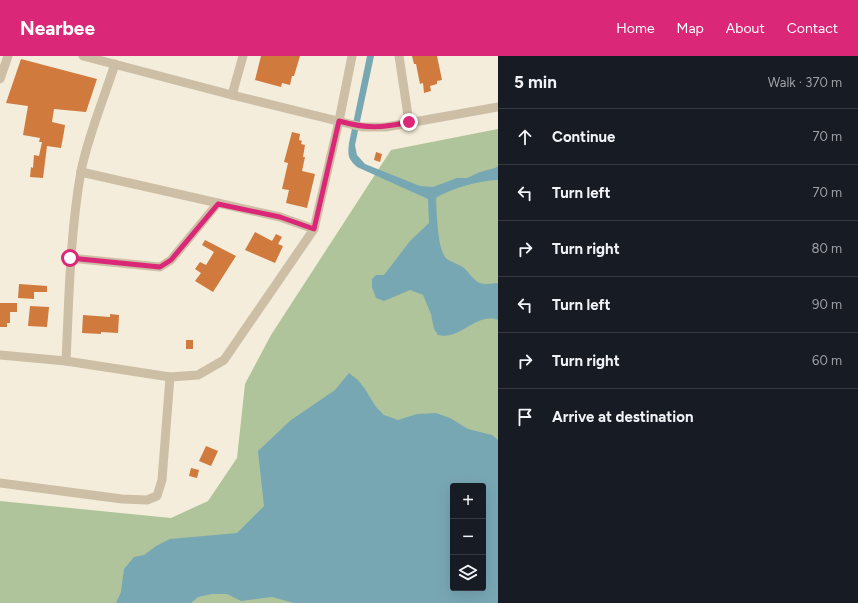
<!DOCTYPE html>
<html lang="en">
<head>
<meta charset="utf-8">
<style>
	body { margin:0; font-family:Figtree,sans-serif; background:#242831; color:#f1f3f6 }
	.controls { position:absolute; right:12px; bottom:12px; display:grid; overflow:hidden; border-radius:4px; box-shadow:0 4px 16px #0002 }
	.controls button { width:36px; height:36px; display:grid; place-items:center; padding:0; border:0; border-bottom:1px solid #363941; background:#171b24; color:#f1f3f6; font:20px sans-serif }
	.stop { position:absolute; width:12px; height:12px; margin:-9px; border:3px solid #db2777; border-radius:50%; background:#fff }
	.stop.end { background:#db2777; border-color:#fff; box-shadow:0 1px 4px #0008 }
	.list { margin:0; padding:0; list-style:none }
	h2 { display:flex; justify-content:space-between; align-items:center; height:52px; margin:0; padding:0 16px; font-size:17px }
	h2 small { font-size:13px; font-weight:400; color:#9ea1a6 }
	.list li { display:grid; grid-template-columns:26px 1fr auto; gap:12px; align-items:center; box-sizing:border-box; height:56px; padding:0 16px; border-top:1px solid #363941 }
	.list b { display:block; font-size:15px; white-space:nowrap }
	.list em { font-size:13px; font-style:normal; color:#9ea1a6 }
	.icon { flex:none; width:22px; height:22px; fill:none; stroke:currentColor; stroke-width:2; stroke-linecap:round; stroke-linejoin:round }
	.map { position:relative; flex:none; width:498px; height:547px; overflow:hidden }
	header { display:flex; align-items:center; gap:24px; box-sizing:border-box; height:56px; padding:0 20px; background:#db2777; color:#fff }
	header strong { font-size:19px }
	nav { display:flex; gap:22px; margin-inline-start:auto; font-size:14px }
	main { display:flex }
	aside { flex:1; background:#171b24 }
	.map>svg:first-child { display:block }
	.green { fill:#afc49a; fill-rule:evenodd }
	.water { fill:#78a7b4; fill-rule:evenodd }
	.building { fill:#d07a3e }
	.lines { fill:none; stroke-linecap:round; stroke-linejoin:round }
	.street { stroke:#cdbfa6; stroke-width:9 }
	.route { stroke:#db2777; stroke-width:5 }
</style>
</head>
<body>
<header>
<strong>Nearbee</strong>
<nav><a>Home</a><a>Map</a><a>About</a><a>Contact</a></nav>
</header>
<main>
<div class="map">
<svg width="498" height="547" viewBox="0 0 498 547">
	<rect width="100%" height="100%" fill="#f4eddb"/>
	<path class="green" d="M498,73v474h-498v-102l171,17 37,-17 29,-43 8,-74 26,-49 120,-185zM453,430h30v102h-30z"/>
	<g class="water">
		<path d="M367,0h7l-19,89 2,10 8,9 55,22 13,1 24,-9h10l13,-6 15,-4 3,-2v14c-21,1 -42,7 -61,17l-1,2c1,13 1,52 11,60 6,4 15,6 19,11 13,15 12,15 32,13v37c-22,-8 -38,21 -60,15l-4,-6 -3,-15 -8,-19 -13,-5 -26,11 -8,-3 -4,-11v-8l4,-4h8l26,-34 19,-18 -1,-24 -71,-32c-10,-9 -9,-12 -8,-24z"/>
		<path d="M349,317l9,7 7,9 11,18 8,8 14,5 19,-6 19,-1 14,5 18,11 24,6 6,5v163h-204l-22,-6 -31,4 -14,-7h-15l-14,3 -7,6h-75l5,-11 3,-23 10,-12 10,-2 12,-9 14,-7 67,-6 27,-27 -6,-55 33,-31 44,-30zM453,430h30v102h-30z"/>
	</g>
	<g class="building">
		<polygon points="261,0 300,0 294,20 292,20 290,29 282,27 281,31 255,24"/>
		<polygon points="412,0 437,0 442,24 437,25 437,28 430,30 431,35 424,37 423,27 420,28 416,8 414,8"/>
		<polygon points="21,3 97,23 86,56 54,53 52,66 65,69 64,76 61,92 47,90 43,122 30,121 31,111 33,112 34,99 39,100 42,86 39,86 40,82 23,79 28,50 6,47"/>
		<polygon points="292,76 300,78 299,84 302,85 301,88 305,89 303,101 305,101 302,115 315,118 307,152 286,147 289,134 282,133 288,107 284,106"/>
		<polygon points="376,96 382,98 380,106 374,104"/>
		<polygon points="255,176 272,185 276,178 282,181 278,188 283,190 275,207 245,194"/>
		<polygon points="205,184 236,200 213,236 195,225 201,217 195,213 200,206 206,209 214,196 202,189"/>
		<polygon points="19,228 47,230 47,236 34,236 34,243 18,242"/>
		<polygon points="0,247 17,247 17,256 10,256 10,267 7,267 7,271 0,271"/>
		<polygon points="30,250 49,251 47,271 28,270"/>
		<polygon points="110,258 119,259 118,277 101,276 101,278 82,277 83,259 110,261"/>
		<rect x="186" y="284" width="7" height="9"/>
		<polygon points="206,390 218,395 211,410 199,405"/>
		<polygon points="191,412 199,414 197,422 189,420"/>
	</g>
	<g class="lines">
		<g class="street">
			<polyline points="83,0 232,39 362,71 386,71 498,51"/>
			<polyline points="399,0 409,66"/>
			<polyline points="0,23 8,0"/>
			<polyline points="232,39 243,0"/>
			<polyline points="81,116 280,161 314,173"/>
			<polyline points="70,202 160,211 171,204 218,147"/>
			<polyline points="0,299 66,305 170,321 198,319 224,304 314,173 339,65 352,0"/>
			<path d="M66,305c3,-63 4,-127 15,-190 7,-35 23,-73 34,-107"/>
			<polyline points="0,427 122,443 147,444 157,440 162,424 170,321"/>
		</g>
	</g>
	<g class="lines">
		<path class="route" d="M70,202l90,9 11,-7 47,-56 62,13 34,12 25,-108c28,8 43,7 70,1"/>
	</g>
</svg>
<div class="controls">
<button>+</button>
<button>−</button>
<button><svg class="icon" aria-label="layers" viewBox="0 0 24 24"><path d="M12 4l9 5-9 5-9-5zM3 14l9 5 9-5"/></svg></button>
</div>
<div class="stop" style="left:70px;top:202px"></div>
<div class="stop end" style="left:409px;top:66px"></div>
</div>
<aside>
<h2>5 min<small>Walk · 370 m</small></h2>
<ul class="list">
<li><svg class="icon" aria-label="ahead" viewBox="0 0 24 24"><path d="M12 20V5M6 11l6-6 6 6"/></svg><div><b>Continue</b></div><em>70 m</em></li>
<li><svg class="icon" aria-label="left" viewBox="0 0 24 24"><path d="M17 20v-9H6M10 6l-5 5 5 5"/></svg><div><b>Turn left</b></div><em>70 m</em></li>
<li><svg class="icon" aria-label="right" viewBox="0 0 24 24"><path d="M7 20v-9h11M14 6l5 5-5 5"/></svg><div><b>Turn right</b></div><em>80 m</em></li>
<li><svg class="icon" aria-label="left" viewBox="0 0 24 24"><path d="M17 20v-9H6M10 6l-5 5 5 5"/></svg><div><b>Turn left</b></div><em>90 m</em></li>
<li><svg class="icon" aria-label="right" viewBox="0 0 24 24"><path d="M7 20v-9h11M14 6l5 5-5 5"/></svg><div><b>Turn right</b></div><em>60 m</em></li>
<li><svg class="icon" aria-label="arrive" viewBox="0 0 24 24"><path d="M6 21V4h12l-3 4 3 4H6"/></svg><div><b>Arrive at destination</b></div></li>
</ul>
</aside>
</main>
</body>
</html>
